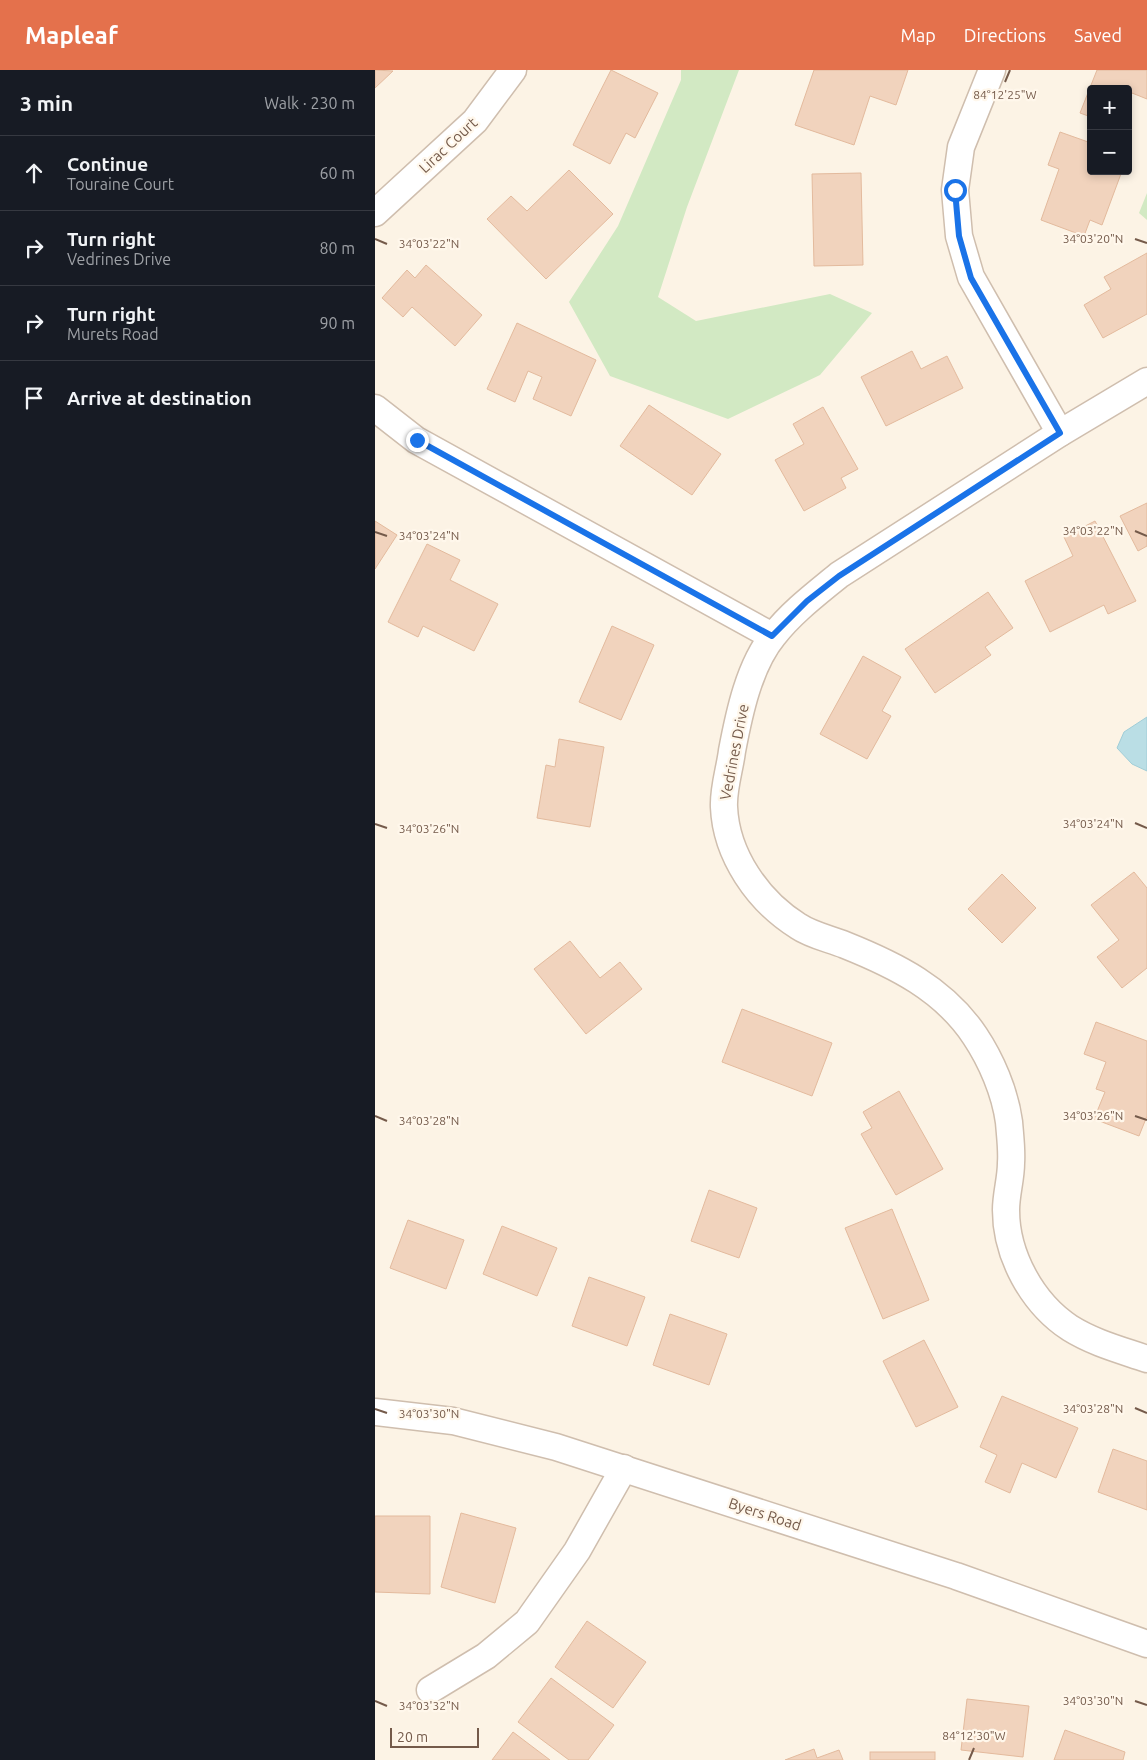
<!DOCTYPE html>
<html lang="en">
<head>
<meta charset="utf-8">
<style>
	body { margin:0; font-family:Ubuntu,sans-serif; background:#20242c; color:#f1f3f6 }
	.controls { position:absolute; right:15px; top:15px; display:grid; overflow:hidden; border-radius:5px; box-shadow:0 2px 8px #0003 }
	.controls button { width:45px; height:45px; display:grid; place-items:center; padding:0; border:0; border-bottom:1px solid #363941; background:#171b24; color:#f1f3f6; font:25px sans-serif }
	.scale { position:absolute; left:15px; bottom:12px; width:89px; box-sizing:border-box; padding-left:5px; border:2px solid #745a4a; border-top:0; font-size:14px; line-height:18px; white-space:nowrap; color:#745a4a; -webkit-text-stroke:4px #fff7eb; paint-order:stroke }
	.stop { position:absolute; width:15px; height:15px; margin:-11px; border:4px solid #1a73e8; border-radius:50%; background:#fff }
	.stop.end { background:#1a73e8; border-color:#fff; box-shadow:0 1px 5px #0008 }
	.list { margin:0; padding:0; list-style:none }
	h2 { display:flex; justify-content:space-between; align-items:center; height:65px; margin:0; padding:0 20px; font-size:21px }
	h2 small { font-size:16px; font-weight:400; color:#9ea1a6 }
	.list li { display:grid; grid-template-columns:32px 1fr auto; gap:15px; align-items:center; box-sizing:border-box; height:75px; padding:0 20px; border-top:1px solid #363941 }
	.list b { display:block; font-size:19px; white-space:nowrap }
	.list p { margin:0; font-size:16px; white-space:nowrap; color:#9ea1a6 }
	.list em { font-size:16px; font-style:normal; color:#9ea1a6 }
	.icon { flex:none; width:28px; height:28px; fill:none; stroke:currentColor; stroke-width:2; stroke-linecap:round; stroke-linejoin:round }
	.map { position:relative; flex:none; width:772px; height:1690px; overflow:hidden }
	header { display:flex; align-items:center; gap:30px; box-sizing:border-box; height:70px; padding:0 25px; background:#e4714c; color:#fff }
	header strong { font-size:24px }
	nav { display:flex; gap:28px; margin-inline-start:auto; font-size:18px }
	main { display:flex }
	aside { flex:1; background:#171b24 }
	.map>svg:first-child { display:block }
	.green { fill:#d2e9c3 }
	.water { fill:#badee5; stroke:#a0cdd7 }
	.building { fill:#f1d3bd; stroke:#e3ba9d }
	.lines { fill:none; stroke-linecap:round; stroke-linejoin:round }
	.minor-casing { stroke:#cfbeae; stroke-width:29 }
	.minor { stroke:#fff; stroke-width:26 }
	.route { stroke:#1a73e8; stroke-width:6 }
	.ticks { fill:none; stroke:#745a4a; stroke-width:2 }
	.labels { text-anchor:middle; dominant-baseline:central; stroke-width:4.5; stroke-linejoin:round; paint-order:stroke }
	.street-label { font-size:15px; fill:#745a4a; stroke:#fff7eb }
	.ticks-label { font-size:12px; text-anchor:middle; fill:#745a4a; stroke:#fff7eb; stroke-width:4.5; stroke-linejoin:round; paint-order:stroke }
</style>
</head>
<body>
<header>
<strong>Mapleaf</strong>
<nav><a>Map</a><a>Directions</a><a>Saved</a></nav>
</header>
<main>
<aside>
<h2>3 min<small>Walk · 230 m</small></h2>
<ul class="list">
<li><svg class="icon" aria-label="ahead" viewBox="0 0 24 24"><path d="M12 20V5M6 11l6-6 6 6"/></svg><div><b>Continue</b><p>Touraine Court</p></div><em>60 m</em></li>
<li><svg class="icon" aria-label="right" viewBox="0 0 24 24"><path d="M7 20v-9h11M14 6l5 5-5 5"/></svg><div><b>Turn right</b><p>Vedrines Drive</p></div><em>80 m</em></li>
<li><svg class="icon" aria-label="right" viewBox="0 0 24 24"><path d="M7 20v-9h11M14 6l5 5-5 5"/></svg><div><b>Turn right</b><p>Murets Road</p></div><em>90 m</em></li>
<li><svg class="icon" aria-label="arrive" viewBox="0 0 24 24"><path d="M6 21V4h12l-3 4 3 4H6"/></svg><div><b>Arrive at destination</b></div></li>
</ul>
</aside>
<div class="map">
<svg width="772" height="1690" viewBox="0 0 772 1690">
	<rect width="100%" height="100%" fill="#fcf3e5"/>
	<g class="green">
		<polygon points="306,0 364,0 312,137 283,227 321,251 455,224 497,243 445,305 353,349 235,306 194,232 243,156 306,10"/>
		<polygon points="772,123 772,150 764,143"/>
	</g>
	<polygon class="water" points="772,647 772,701 757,694 742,678 749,662"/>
	<g class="building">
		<polygon points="0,0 18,1 0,18"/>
		<polygon points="236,0 283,23 260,68 251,63 235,94 198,75"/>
		<polygon points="439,0 533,0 521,35 495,26 479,75 420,55"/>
		<polygon points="722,0 772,0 772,29 757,23 753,33 753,19 716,19 716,47 705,43"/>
		<polygon points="685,62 716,73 716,101 747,101 727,155 715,150 709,166 666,150 684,99 673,95"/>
		<polygon points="194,100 238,144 171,209 112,149 136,126 152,141"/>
		<polygon points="486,103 488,195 439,196 437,104"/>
		<polygon points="772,183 772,244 728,268 709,235 736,219 729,207"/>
		<polygon points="51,195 107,245 80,276 37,237 28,247 7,228 32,200 40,208"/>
		<polygon points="142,253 221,290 196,346 158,329 167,307 153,301 140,332 112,319"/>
		<polygon points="537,281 546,299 572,286 588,318 511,356 486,307"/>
		<polygon points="274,335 346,384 317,425 245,376"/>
		<polygon points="448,337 483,399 466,408 471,418 429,441 400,390 429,374 418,354"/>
		<polygon points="772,433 772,476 763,481 745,446"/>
		<polygon points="0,451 22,465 0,499"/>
		<polygon points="720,451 761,531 733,544 729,535 675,562 650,511 698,486 689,467"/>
		<polygon points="52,474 85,490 75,510 123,534 99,581 48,556 43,567 13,552"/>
		<polygon points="613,522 638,558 610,577 616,585 560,623 530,579"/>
		<polygon points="237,556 279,575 246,650 204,632"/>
		<polygon points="488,586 526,607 507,641 516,646 492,689 445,664"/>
		<polygon points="184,669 229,677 215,757 162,748 171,695 180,697"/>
		<polygon points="759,802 772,818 772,898 747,918 722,887 744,870 716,835"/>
		<polygon points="627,804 661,838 627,873 593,839"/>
		<polygon points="195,871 225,908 245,892 267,919 211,964 159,899"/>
		<polygon points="367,939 457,973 437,1026 347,992"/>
		<polygon points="721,952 772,971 772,1046 764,1066 719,1049 730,1022 721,1019 731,992 709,984"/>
		<polygon points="524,1021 568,1099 521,1125 486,1064 497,1058 488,1042"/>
		<polygon points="334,1120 382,1138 364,1188 316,1171"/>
		<polygon points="517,1139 554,1230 508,1249 470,1158"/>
		<polygon points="33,1150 89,1170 71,1219 15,1198"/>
		<polygon points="127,1156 182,1178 162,1226 108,1204"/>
		<polygon points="214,1207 270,1227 252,1276 197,1256"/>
		<polygon points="295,1244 352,1264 334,1315 278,1295"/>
		<polygon points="549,1270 583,1337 541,1357 508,1291"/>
		<polygon points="627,1326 703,1358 681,1408 647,1393 635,1423 610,1412 622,1385 605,1377"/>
		<polygon points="738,1379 772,1391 772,1440 723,1422"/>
		<polygon points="86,1443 141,1458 120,1533 66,1517"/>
		<polygon points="0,1446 55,1446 55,1524 0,1522"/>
		<polygon points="212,1551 271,1592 238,1638 180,1597"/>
		<polygon points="176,1608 239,1655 213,1690 194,1690 143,1652"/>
		<polygon points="592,1629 654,1636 648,1687 586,1680"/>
		<polygon points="690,1660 750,1682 748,1690 679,1690"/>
		<polygon points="138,1662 175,1690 117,1690"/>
		<polygon points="439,1679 442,1688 464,1680 468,1690 410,1690"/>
		<rect x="495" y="1682" width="65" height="8"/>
	</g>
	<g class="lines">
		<g class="minor-casing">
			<g id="minor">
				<polyline points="617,0 586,77 580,120 584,166 596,207 685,363"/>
				<polyline points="0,143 100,51 138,0"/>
				<path d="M772,311l-87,52 -221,142c-23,19 -47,37 -65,60 -25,30 -35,79 -42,116 -2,17 -9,38 -8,56 2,48 34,94 74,119 13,9 32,13 47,19 50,20 99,44 130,91 16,24 30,56 34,86 1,13 3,28 2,41 0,16 -5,31 -5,47 0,45 26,93 64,118 24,15 51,22 77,31"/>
				<polyline points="0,338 41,370 397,566"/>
				<polyline points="0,1342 78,1351 181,1377 581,1506 772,1574"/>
				<polyline points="55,1620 111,1586 152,1552 202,1481 249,1398"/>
			</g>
		</g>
		<use href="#minor" class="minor"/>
	</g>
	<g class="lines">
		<polyline class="route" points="42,370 397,566 432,531 464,506 685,363 596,208 584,166 580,120"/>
	</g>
	<path class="ticks" d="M630,12l5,-12M0,169l12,5M760,169l12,4M760,461l12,5M0,462l12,4M760,753l12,5M0,754l12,4M0,1046l12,5M760,1046l12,4M760,1338l12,5M0,1339l12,4M0,1631l12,5M760,1631l12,4M594,1690l5,-12"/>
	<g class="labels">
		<g class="street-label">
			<text transform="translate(73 75) rotate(-43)">Lirac Court</text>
			<text transform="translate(359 682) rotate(-79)">Vedrines Drive</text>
			<text transform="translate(390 1444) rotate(18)">Byers Road</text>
		</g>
	</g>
	<g class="ticks-label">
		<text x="630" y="29">84°12'25"W</text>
		<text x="718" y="173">34°03'20"N</text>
		<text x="54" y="178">34°03'22"N</text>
		<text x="718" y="465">34°03'22"N</text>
		<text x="54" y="470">34°03'24"N</text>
		<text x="718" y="758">34°03'24"N</text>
		<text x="54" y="763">34°03'26"N</text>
		<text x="718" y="1050">34°03'26"N</text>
		<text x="54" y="1055">34°03'28"N</text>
		<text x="718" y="1343">34°03'28"N</text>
		<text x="54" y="1348">34°03'30"N</text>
		<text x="718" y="1635">34°03'30"N</text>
		<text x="54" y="1640">34°03'32"N</text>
		<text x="599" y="1670">84°12'30"W</text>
	</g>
</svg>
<div class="controls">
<button>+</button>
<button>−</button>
</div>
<div class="scale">20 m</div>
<div class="stop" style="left:580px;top:120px"></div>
<div class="stop end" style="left:42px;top:370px"></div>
</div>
</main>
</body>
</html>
